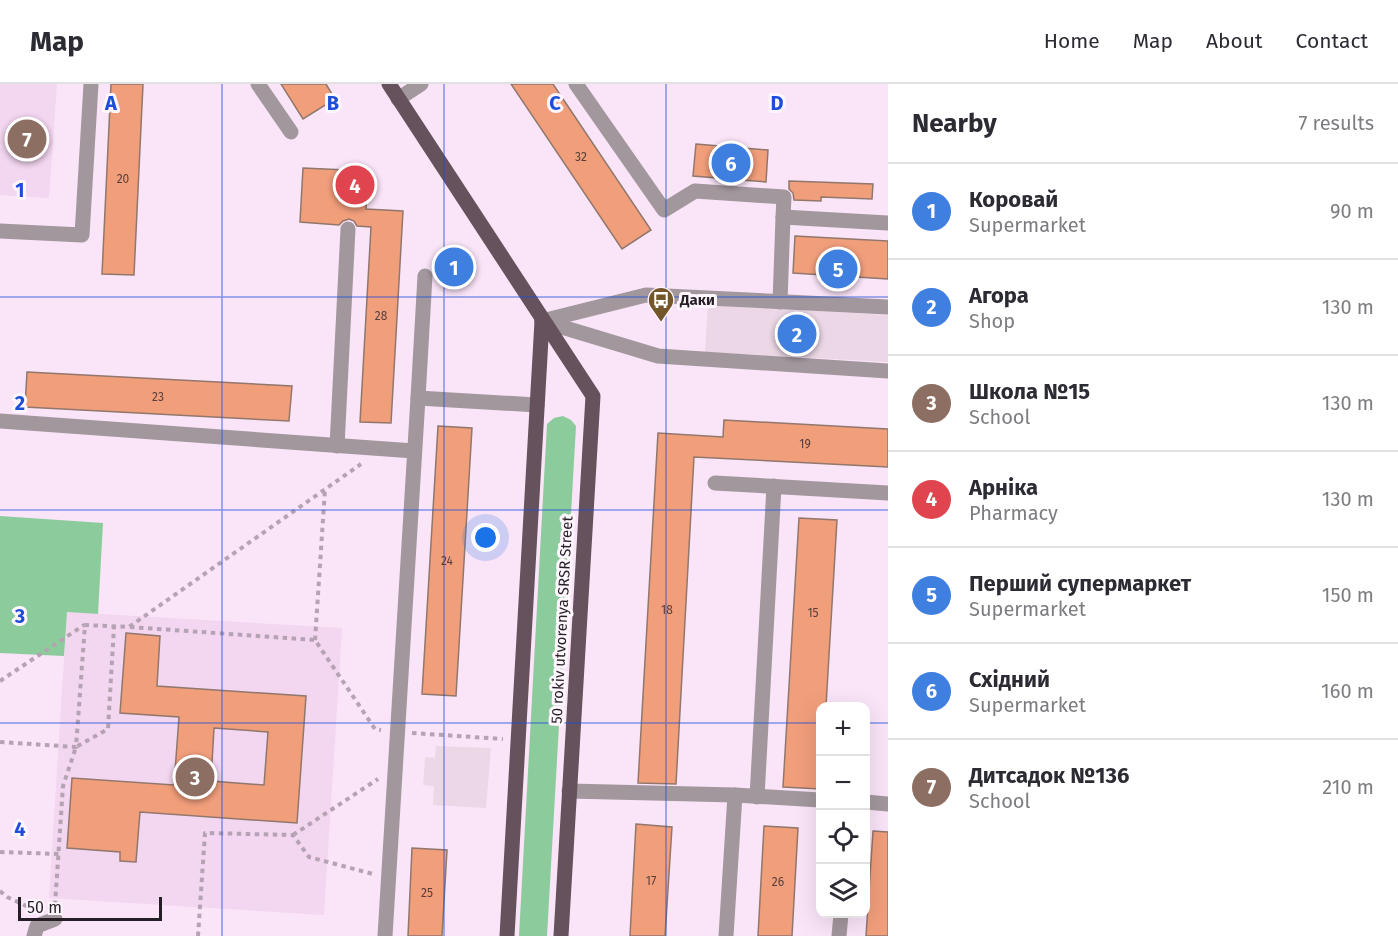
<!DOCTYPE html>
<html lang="en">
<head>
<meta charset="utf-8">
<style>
	body { margin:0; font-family:"Fira Sans",sans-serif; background:#f2f2f3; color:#2b2b33 }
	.controls { position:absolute; right:18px; bottom:18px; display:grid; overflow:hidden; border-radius:12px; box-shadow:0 6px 24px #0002 }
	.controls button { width:54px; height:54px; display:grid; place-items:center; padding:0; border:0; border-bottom:2px solid #e1e1e2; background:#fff; color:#2b2b33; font:30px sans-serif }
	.scale { position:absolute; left:18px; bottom:15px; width:144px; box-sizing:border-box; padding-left:6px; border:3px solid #261e26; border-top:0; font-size:16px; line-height:21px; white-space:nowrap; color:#261e26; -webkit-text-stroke:4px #fff6fe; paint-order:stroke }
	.you { position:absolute; left:486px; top:454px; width:21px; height:21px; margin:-15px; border:4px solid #fff; border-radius:50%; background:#1a73e8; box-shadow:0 0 0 9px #1a73e833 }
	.badge { display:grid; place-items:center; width:39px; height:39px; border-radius:50%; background:#b45309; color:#fff; font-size:20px; font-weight:700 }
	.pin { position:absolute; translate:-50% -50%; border:3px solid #fff; box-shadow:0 2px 6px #0006 }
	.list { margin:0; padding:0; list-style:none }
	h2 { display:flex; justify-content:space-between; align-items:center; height:78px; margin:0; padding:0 24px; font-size:26px }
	h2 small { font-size:20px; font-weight:400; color:#7c7c81 }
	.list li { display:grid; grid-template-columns:39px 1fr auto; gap:18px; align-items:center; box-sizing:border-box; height:96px; padding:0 24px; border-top:2px solid #e1e1e2 }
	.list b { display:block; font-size:22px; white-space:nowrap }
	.list p { margin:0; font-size:20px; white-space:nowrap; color:#7c7c81 }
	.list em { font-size:20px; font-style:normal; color:#7c7c81 }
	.icon { flex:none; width:33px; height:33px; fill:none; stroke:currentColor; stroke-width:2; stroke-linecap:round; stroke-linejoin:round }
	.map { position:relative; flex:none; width:888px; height:852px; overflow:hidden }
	header { display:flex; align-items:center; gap:36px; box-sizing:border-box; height:84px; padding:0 30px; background:#fff; border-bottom:2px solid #e1e1e2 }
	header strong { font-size:28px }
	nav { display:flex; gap:33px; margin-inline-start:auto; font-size:21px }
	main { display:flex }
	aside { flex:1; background:#fff }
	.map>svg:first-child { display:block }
	.commercial { fill:#ebd7e6 }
	.built { fill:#f3d6f0 }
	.green { fill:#8ccb9c }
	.building { fill:#f19e7b; stroke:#91776c; stroke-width:1.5; fill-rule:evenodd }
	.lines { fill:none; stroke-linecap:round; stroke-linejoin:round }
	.path { stroke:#b5a3b3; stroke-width:4; stroke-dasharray:4.5 4.5; stroke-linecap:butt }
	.minor { stroke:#a2979d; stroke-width:15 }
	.major { stroke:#65525c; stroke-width:15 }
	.grid { fill:none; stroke:#1d4ed8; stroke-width:1.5; stroke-opacity:0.55 }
	.labels { text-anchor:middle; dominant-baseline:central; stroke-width:6; stroke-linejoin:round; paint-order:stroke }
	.number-label { font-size:12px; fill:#593e3b }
	.poi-label { font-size:15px; font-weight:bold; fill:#261e26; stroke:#fff6fe; text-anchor:start }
	.street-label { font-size:15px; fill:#261e26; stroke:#fff6fe }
	.grid-label { font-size:20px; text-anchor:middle; font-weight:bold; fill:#1d4ed8; stroke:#fff6fe; stroke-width:6; stroke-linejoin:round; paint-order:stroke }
</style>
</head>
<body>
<header>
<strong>Map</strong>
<nav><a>Home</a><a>Map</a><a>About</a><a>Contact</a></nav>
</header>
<main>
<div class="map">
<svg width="888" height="852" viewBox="0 0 888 852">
	<rect width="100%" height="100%" fill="#fae4f8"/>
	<g class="commercial">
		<polygon points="708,221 888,231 888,278 705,268"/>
		<polygon points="436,662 491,664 486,724 433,721 434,702 423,701 425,673 435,674"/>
	</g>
	<g class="built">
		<polygon points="0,0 57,0 49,114 0,111"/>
		<polygon points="67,528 342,544 324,831 49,814"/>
	</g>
	<g class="green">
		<polygon points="563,332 571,336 576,342 547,852 519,852 547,340 554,334"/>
		<polygon points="0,432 103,439 98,530 67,528 64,572 0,569"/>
	</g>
	<g class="building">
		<polygon points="111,0 143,0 134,191 102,190"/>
		<polygon points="281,0 326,0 335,15 303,35"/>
		<polygon points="511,0 553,0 651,146 622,165"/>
		<polygon points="696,60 768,66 766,98 693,92"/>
		<polygon points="303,84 368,87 366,125 403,127 391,339 360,338 371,143 357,142 354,137 349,135 343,137 339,141 300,138"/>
		<polygon points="789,97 873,100 872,115 821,113 821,117 794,116 793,109 789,105"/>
		<polygon points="795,152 888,157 888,195 793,189"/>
		<polygon points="27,288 292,302 289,337 25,323"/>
		<polygon points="724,336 888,345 888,383 694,373 676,700 638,699 658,349 723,353"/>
		<polygon points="438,342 472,344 456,612 422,610"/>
		<polygon points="799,434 837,436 826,622 820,622 820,705 783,703"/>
		<path d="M126,549l34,3 -3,50 149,10 -9,127 -157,-11 -4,50 -16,-1v-9l-53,-4 5,-70 102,7 5,-68 -59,-4zM214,644l54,4 -4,53 -53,-4z"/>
		<polygon points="636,740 672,743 665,852 630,852"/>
		<polygon points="764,742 798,744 792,852 758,852"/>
		<polygon points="873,747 888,748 888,852 866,852"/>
		<polygon points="412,764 447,766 442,852 408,852"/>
	</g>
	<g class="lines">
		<g class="path">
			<polyline points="130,543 315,556 375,645 381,646"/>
			<polyline points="315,556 325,405"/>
			<polyline points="0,597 84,541"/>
			<polyline points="412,649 503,655"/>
			<polyline points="0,658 76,663 85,541 129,543 361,380"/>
			<polyline points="293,751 378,695"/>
			<polyline points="0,768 59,770"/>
			<polyline points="0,807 7,813 33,825"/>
			<polyline points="55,821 63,702 76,663 108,645 114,543"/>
			<polyline points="198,852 205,749 293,751 309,773 373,790"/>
		</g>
		<g class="minor">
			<polyline points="258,0 291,48"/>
			<polyline points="576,0 664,126 695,107 784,113 783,133"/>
			<polyline points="398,15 421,0"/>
			<polyline points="0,147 82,151 91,0"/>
			<polyline points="425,192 418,314 537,321"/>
			<polyline points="780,218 783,133 888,139"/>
			<polyline points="542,237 658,272 888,287"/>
			<polyline points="542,237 646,211 888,223"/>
			<polyline points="0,337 414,367"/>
			<polyline points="337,362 348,145"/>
			<polyline points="715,399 888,409"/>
			<polyline points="569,707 735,711 820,716"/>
			<polyline points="757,713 774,402"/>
			<polyline points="866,718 888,720"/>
			<polyline points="34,852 37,842 55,835"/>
			<polyline points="385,852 418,314"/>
			<polyline points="726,852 735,711"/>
			<polyline points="839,852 841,830"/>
		</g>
		<g class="major">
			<polyline points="389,0 593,312 561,852"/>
			<polyline points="507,852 542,237"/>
		</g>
	</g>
	<path class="grid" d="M222,0v852M444,0v852M666,0v852M0,213h888M0,426h888M0,639h820M866,639h22"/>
	<defs>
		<g id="bus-pin" transform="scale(1.35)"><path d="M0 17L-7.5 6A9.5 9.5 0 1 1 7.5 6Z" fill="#73572a" stroke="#fff6fe"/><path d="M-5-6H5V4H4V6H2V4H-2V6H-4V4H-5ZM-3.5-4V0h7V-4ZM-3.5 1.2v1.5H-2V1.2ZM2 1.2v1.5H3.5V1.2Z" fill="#fff"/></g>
	</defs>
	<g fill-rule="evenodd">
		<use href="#bus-pin" x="661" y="216"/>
	</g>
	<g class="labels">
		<g class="number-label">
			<text x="581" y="73">32</text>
			<text x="123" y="95">20</text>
			<text x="381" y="232">28</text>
			<text x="158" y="313">23</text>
			<text x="805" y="360">19</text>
			<text x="447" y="477">24</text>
			<text x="667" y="526">18</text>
			<text x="813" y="529">15</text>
			<text x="651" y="797">17</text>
			<text x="778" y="798">26</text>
			<text x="427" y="809">25</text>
		</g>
		<g class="poi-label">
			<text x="680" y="216">Даки</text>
		</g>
		<g class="street-label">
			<text transform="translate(562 536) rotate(-87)">50 rokiv utvorenya SRSR Street</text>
		</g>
	</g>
	<g class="grid-label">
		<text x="111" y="26">A</text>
		<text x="333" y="26">B</text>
		<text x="555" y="26">C</text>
		<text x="777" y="26">D</text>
		<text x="20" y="113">1</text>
		<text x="20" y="326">2</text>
		<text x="20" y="539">3</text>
		<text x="20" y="752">4</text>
	</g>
</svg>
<div class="controls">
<button>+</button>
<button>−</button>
<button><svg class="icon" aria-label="locate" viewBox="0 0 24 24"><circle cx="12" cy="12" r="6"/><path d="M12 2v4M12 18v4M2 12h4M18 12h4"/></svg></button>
<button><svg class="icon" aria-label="layers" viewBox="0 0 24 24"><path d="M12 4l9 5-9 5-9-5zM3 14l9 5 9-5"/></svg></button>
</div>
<div class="scale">50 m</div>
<div class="you"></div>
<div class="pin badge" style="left:454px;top:183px;background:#3f7fe0">1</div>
<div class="pin badge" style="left:797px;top:250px;background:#3f7fe0">2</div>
<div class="pin badge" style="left:195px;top:693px;background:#8d6e63">3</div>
<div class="pin badge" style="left:355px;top:101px;background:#e0444e">4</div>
<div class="pin badge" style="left:838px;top:185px;background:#3f7fe0">5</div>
<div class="pin badge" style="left:731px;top:79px;background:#3f7fe0">6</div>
<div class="pin badge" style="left:27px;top:55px;background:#8d6e63">7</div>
</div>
<aside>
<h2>Nearby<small>7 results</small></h2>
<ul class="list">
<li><span class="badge" style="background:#3f7fe0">1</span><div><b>Коровай</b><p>Supermarket</p></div><em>90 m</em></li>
<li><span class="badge" style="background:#3f7fe0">2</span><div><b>Агора</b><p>Shop</p></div><em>130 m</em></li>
<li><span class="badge" style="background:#8d6e63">3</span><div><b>Школа №15</b><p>School</p></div><em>130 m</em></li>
<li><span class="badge" style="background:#e0444e">4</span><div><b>Арніка</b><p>Pharmacy</p></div><em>130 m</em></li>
<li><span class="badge" style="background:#3f7fe0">5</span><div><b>Перший супермаркет</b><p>Supermarket</p></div><em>150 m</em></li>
<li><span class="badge" style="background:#3f7fe0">6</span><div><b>Східний</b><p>Supermarket</p></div><em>160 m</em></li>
<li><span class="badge" style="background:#8d6e63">7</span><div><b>Дитсадок №136</b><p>School</p></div><em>210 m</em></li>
</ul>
</aside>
</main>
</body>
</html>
